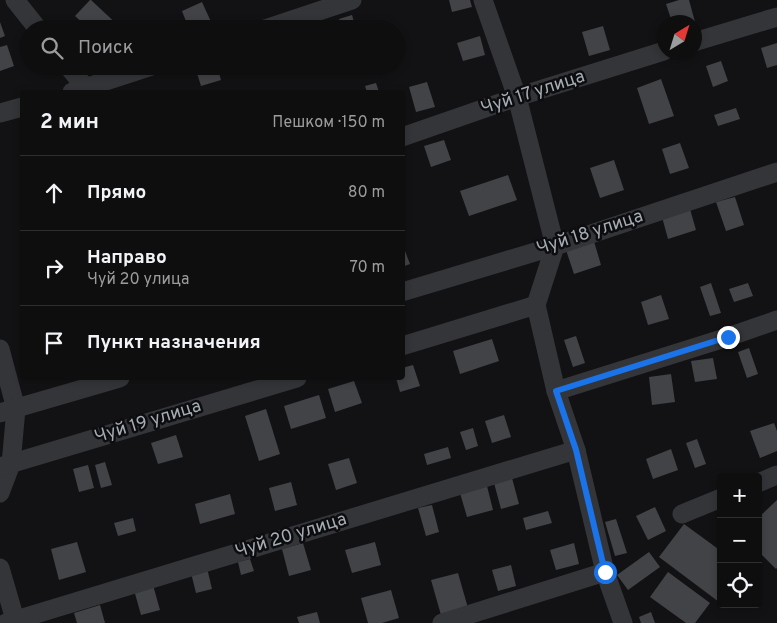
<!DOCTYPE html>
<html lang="ru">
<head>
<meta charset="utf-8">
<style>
	body { margin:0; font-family:Overpass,sans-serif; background:#1c1c1d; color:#f1f3f6 }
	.controls { position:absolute; right:15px; bottom:15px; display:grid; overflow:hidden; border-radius:5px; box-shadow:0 2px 8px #0003 }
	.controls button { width:45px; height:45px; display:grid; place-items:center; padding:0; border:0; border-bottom:1px solid #2e2e2f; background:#0e0e0f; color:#f1f3f6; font:25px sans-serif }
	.compass { position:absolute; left:657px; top:15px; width:45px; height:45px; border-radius:50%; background:#0e0e0f; box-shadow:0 2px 8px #0003; rotate:38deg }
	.stop { position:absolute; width:15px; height:15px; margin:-11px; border:4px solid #1a73e8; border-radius:50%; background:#fff }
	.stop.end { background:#1a73e8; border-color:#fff; box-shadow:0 1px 5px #0008 }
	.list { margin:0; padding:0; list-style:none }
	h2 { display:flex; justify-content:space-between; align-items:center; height:65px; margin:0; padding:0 20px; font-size:21px }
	h2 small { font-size:16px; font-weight:400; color:#9b9c9e }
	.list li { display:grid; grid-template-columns:32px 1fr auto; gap:15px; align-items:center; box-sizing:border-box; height:75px; padding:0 20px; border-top:1px solid #2e2e2f }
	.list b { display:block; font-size:19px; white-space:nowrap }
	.list p { margin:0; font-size:16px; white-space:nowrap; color:#9b9c9e }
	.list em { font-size:16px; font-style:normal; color:#9b9c9e }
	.icon { flex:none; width:28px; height:28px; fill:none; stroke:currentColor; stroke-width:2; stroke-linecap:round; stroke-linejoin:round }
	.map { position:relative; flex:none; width:777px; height:623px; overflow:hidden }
	.search { position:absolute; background:#0e0e0f; box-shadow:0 2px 8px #0003; left:20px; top:20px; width:385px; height:55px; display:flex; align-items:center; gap:12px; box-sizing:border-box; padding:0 18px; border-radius:28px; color:#9b9c9e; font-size:19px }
	.panel { position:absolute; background:#0e0e0f; box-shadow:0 2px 8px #0003; left:20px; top:90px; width:385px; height:290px; border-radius:5px }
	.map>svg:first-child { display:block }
	.building { fill:#414347 }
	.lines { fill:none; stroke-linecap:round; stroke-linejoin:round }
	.minor { stroke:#333539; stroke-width:19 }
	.route { stroke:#1a73e8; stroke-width:6 }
	.labels { text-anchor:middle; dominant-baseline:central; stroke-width:5; stroke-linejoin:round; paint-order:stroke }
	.street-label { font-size:18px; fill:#a4acb4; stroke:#0d0d0f }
</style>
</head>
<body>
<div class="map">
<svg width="777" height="623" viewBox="0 0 777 623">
	<rect width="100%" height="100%" fill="#121214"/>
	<g class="building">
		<polygon points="90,0 91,0 122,29 89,29 75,16"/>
		<polygon points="449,0 470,0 472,7 452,12"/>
		<polygon points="679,0 689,0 695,22 672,22 666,4"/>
		<polygon points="202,2 212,24 201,29 189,29 182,11"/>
		<polygon points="352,15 356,29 342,29 339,19"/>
		<polygon points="0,22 5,36 0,38"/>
		<polygon points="603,26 610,50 589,56 582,32"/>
		<polygon points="480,36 485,55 463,61 457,43"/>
		<polygon points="777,43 777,65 767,68 761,48"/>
		<polygon points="7,45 14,66 0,71 0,47"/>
		<polygon points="721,61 728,81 713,87 706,66"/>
		<polygon points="197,66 217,66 221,80 201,86 195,67"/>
		<polygon points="661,79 674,116 649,124 637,88"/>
		<polygon points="427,82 435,107 416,112 409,87"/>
		<polygon points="376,83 379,92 367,92 365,86"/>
		<polygon points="736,108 740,119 718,126 714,115"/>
		<polygon points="444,140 451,160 431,167 424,146"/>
		<polygon points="680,143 689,168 670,174 662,149"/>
		<polygon points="614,160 624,190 600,198 590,168"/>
		<polygon points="508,175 517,200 469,216 460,191"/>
		<polygon points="735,197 744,225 726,231 716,202"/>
		<polygon points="690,209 696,230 668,239 662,217"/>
		<polygon points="593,238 601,265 574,274 565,247"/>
		<polygon points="402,243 410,264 402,267"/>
		<polygon points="711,283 721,313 710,316 700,287"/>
		<polygon points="748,283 753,296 734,302 729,289"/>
		<polygon points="661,295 669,319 648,325 641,302"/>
		<polygon points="576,336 585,363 573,367 564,340"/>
		<polygon points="492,339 499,361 460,374 453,351"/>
		<polygon points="749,348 758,374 747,378 738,352"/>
		<polygon points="713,358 717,379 695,382 691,361"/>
		<polygon points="413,365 420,386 400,392 396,378 402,378 402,368"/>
		<polygon points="671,374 675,402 652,405 649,377"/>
		<polygon points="354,381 362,403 335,412 328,389"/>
		<polygon points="319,395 326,418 291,429 284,406"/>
		<polygon points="266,409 280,454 259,461 245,416"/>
		<polygon points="504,415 511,437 492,443 485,421"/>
		<polygon points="774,423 777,431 777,451 760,458 750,431"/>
		<polygon points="473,428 478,446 466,450 460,432"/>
		<polygon points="176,435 183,457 158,464 151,443"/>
		<polygon points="697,439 706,464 695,468 686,443"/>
		<polygon points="448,447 451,458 427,465 424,454"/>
		<polygon points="671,449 678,470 653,479 646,459"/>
		<polygon points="349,458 357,483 336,490 328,464"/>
		<polygon points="105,462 112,485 101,488 95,465"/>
		<polygon points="88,465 94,488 79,492 73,469"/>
		<polygon points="512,478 519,504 501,509 494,483"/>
		<polygon points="291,482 297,505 275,511 269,488"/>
		<polygon points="487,486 493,510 467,517 460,493"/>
		<polygon points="230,494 235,514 200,524 195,504"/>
		<polygon points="777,500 777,568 776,569 758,551 758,518"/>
		<polygon points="432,505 439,532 426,536 418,508"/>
		<polygon points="655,507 666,531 648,540 636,516"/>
		<polygon points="548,511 552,523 526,530 523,518"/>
		<polygon points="133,518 136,531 118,536 114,523"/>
		<polygon points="616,519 627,553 615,556 605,522"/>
		<polygon points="684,524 721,551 721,599 719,602 659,557"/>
		<polygon points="77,542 86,572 59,580 51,549"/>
		<polygon points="375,542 381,565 352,573 345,550"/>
		<polygon points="303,543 311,570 289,576 282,549"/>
		<polygon points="574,543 579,564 556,570 550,550"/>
		<polygon points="649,552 660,567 628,590 617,575"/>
		<polygon points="250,559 254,571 241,575 238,562"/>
		<polygon points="511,565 516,586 498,591 492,570"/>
		<polygon points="207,568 212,589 196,593 191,573"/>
		<polygon points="668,572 710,603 695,623 686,623 650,597"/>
		<polygon points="458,573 468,608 441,615 431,580"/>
		<polygon points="153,585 160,610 141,615 134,590"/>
		<polygon points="391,590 399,618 382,623 368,623 361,598"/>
		<polygon points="100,605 105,623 77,623 74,613"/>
		<polygon points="317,612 320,623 299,623 297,617"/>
		<polygon points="651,612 655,623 641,623 639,617"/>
	</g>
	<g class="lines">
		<g class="minor">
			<polyline points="15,0 38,29"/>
			<polyline points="483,0 517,97 555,246 536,305 556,391 576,450 605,572 623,623"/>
			<polyline points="265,29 352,0"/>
			<polyline points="694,42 777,17"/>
			<polyline points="68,66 89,92"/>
			<polyline points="72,92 152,66"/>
			<polyline points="0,113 22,107"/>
			<polyline points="402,137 517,97 664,51"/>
			<polyline points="402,292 555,246 777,172"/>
			<polyline points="402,346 536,305"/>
			<polyline points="0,349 16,409 11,464 0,493"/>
			<polyline points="556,391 728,337 777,320"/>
			<polyline points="0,413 120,378"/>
			<polyline points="0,467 297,378"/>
			<polyline points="758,483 777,475"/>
			<polyline points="682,514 721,498"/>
			<polyline points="0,568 16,623"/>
			<polyline points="6,623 576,450"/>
			<polyline points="442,623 605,572"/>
		</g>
	</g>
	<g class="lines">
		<polyline class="route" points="605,572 576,450 556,391 728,337"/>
	</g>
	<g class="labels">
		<g class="street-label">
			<text transform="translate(533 93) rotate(-18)">Чуй 17 улица</text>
			<text transform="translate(590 233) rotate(-18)">Чуй 18 улица</text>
			<text transform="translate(148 422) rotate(-17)">Чуй 19 улица</text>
			<text transform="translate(291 536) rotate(-17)">Чуй 20 улица</text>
		</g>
	</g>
</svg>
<div class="controls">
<button>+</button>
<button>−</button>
<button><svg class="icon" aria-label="locate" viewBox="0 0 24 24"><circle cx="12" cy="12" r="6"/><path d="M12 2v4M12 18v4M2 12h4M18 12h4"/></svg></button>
</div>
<svg class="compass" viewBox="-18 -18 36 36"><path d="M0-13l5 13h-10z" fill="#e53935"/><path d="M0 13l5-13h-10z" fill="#9b9c9e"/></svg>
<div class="stop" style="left:605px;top:572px"></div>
<div class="stop end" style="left:728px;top:337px"></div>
<div class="search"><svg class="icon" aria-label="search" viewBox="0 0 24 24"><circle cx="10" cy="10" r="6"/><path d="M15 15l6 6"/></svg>Поиск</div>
<section class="panel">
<h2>2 мин<small>Пешком · 150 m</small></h2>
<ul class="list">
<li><svg class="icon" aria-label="ahead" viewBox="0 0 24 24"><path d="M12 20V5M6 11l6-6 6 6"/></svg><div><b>Прямо</b></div><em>80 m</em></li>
<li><svg class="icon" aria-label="right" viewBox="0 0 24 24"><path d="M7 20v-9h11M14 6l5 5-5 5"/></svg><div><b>Направо</b><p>Чуй 20 улица</p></div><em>70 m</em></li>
<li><svg class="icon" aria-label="arrive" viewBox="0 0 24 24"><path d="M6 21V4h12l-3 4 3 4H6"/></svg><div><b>Пункт назначения</b></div></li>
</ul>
</section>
</div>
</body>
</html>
